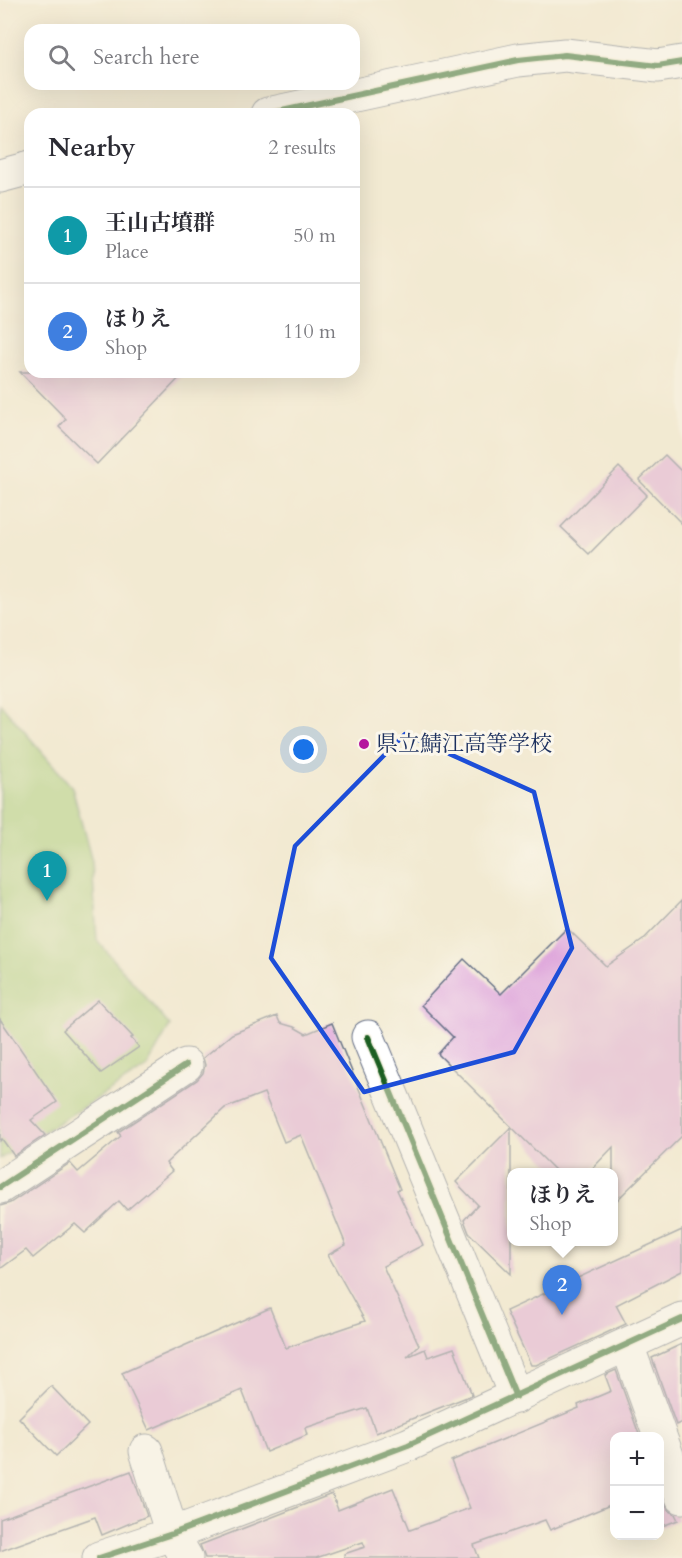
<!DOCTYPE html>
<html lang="en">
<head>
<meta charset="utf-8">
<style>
	body { margin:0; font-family:Cardo,"Noto Serif JP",serif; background:#f2f2f3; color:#2b2b33 }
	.controls { position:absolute; right:18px; bottom:18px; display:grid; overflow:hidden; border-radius:12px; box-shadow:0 6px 24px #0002 }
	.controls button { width:54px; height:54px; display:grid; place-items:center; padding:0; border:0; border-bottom:2px solid #e1e1e2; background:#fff; color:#2b2b33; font:30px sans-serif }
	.you { position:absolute; left:304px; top:750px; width:21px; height:21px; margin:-15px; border:4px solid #fff; border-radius:50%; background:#1a73e8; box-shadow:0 0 0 9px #1a73e833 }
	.badge { display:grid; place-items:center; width:39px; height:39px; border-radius:50%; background:#db2777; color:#fff; font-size:20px; font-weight:700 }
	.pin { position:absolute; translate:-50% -50px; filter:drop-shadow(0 2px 3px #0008) }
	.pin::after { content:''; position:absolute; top:32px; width:21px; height:18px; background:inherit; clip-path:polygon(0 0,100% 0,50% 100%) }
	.popup { position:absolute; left:507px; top:1168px; width:111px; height:78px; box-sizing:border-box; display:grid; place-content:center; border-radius:12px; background:#fff; filter:drop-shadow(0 2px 4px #0005); font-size:20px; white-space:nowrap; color:#7c7c81 }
	.popup b { font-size:22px; color:#2b2b33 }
	.popup::after { content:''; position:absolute; left:50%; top:100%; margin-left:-12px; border:12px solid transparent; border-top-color:#fff }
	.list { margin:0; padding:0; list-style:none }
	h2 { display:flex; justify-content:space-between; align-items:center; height:78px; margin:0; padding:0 24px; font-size:26px }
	h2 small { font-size:20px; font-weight:400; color:#7c7c81 }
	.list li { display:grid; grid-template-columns:39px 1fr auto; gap:18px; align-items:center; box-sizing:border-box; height:96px; padding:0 24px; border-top:2px solid #e1e1e2 }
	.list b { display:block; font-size:22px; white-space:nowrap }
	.list p { margin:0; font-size:20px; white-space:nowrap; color:#7c7c81 }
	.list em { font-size:20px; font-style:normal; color:#7c7c81 }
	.icon { flex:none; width:33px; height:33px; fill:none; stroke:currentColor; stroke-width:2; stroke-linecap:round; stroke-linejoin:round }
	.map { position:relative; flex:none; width:682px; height:1558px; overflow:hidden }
	.search { position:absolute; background:#fff; box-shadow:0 6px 24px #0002; left:24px; top:24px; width:336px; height:66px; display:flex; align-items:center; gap:15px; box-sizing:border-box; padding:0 21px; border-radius:18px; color:#7c7c81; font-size:22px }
	.panel { position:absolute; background:#fff; box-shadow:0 6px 24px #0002; left:24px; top:108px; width:336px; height:270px; border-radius:18px }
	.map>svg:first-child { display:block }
	.green { fill:#a6ce7a; stroke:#607e6c; stroke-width:1.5 }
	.building { fill:#dfa7dc }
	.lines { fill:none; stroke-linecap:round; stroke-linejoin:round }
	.minor-casing { stroke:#667087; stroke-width:35 }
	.minor { stroke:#fff; stroke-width:33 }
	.cycleway-casing { stroke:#fbf7ec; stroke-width:10 }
	.cycleway { stroke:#1b5e20; stroke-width:6 }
	.marked { fill:none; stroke:#1d4ed8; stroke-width:4.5; stroke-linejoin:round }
	.poi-dot { fill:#b5179e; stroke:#fbf7ec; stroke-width:2 }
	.labels { text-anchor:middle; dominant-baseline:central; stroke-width:6; stroke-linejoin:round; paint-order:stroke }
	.poi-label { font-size:22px; fill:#1b2f5e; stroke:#fbf7ec; text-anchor:start }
</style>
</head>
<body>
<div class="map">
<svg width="682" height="1558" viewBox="0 0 682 1558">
	<rect width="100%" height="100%" fill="#fbf7ec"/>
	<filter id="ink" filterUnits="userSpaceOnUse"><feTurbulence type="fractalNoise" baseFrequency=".0167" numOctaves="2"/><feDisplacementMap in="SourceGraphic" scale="12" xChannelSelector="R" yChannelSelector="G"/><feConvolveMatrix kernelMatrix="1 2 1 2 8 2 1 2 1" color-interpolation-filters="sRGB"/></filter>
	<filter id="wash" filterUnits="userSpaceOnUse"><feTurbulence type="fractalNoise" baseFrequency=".008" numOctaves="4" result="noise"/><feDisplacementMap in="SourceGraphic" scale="24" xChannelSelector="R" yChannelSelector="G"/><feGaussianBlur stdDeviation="1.35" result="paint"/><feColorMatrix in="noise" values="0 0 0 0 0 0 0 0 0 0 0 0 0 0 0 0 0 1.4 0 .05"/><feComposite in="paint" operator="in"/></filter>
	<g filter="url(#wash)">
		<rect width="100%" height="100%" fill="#f2ead2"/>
		<polygon class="green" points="0,703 72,787 92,862 97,940 170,1026 146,1068 0,1159"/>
		<g id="blocks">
			<g class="building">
				<polygon points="20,372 185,372 97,464 59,427 66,419"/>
				<polygon points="665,455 682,472 682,524 639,480"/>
				<polygon points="619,467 647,495 589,554 561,527"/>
				<polygon points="682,900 682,1136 613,1204 613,1147 588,1173 558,1173 438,1054 453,1037 421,1005 464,959 501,994 567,928 606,966 643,940"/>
				<polygon points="98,1000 133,1037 131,1038 139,1047 101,1073 63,1030"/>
				<polygon points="277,1016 280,1023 294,1027 306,1034 332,1023 400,1189 397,1190 423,1245 383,1266 419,1345 407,1357 425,1349 428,1357 454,1348 472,1395 376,1433 367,1408 305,1428 307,1435 266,1452 242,1390 149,1430 122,1373 270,1308 286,1348 365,1321 328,1255 346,1245 301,1135 284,1142 264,1093 225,1108 166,1163 172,1171 127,1210 119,1201 85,1233 75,1224 33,1258 26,1250 0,1269 0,1206 10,1203 70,1163 78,1172 121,1136 118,1132 197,1080 203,1073 205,1065 203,1058 232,1034"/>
				<polygon points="0,1019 57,1102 31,1120 45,1135 14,1156 2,1139 0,1141"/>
				<polygon points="511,1127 511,1274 469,1233 464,1220 478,1205 456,1182"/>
				<polygon points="682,1230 682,1271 616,1305 626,1324 536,1365 531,1365 506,1311"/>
				<polygon points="682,1344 682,1422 676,1425 652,1358"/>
				<polygon points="616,1370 640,1437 615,1437 615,1503 550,1530 545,1520 474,1545 479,1558 345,1558 344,1554 365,1547 363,1542 316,1558 205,1558 200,1545 332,1494 338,1510 393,1488 410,1530 470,1508 451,1461 579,1408 578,1405 611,1391 605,1375"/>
				<polygon points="51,1386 88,1425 56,1456 19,1418"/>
				<polygon points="131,1471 147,1516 102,1535 95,1517 0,1551 0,1519"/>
				<polygon points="660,1490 665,1504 670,1511 675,1514 678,1520 660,1527"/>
			</g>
		</g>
	</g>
	<g filter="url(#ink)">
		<use href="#blocks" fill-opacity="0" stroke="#667087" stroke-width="1.5"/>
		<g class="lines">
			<g class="minor-casing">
				<g id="minor">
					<polyline points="268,114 518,60 565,55 658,66 682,62"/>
					<polyline points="0,176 30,168"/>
					<polyline points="368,1037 516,1397"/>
					<polyline points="0,1187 186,1065"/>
					<polyline points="627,1345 682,1497"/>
					<polyline points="146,1451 172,1534 186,1558"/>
					<polyline points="99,1558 172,1534 408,1445 682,1319"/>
				</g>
			</g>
			<use href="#minor" class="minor"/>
			<g class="cycleway-casing">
				<g id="cycleway">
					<polyline points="268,114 518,60 565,55 658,66 682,62"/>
					<polyline points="368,1037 516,1397"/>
					<polyline points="0,1187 186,1065"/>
					<polyline points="99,1558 172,1534 408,1445 682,1319"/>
				</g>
			</g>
			<use href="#cycleway" class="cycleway"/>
		</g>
	</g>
	<path d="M0 0H682V1558H0ZM405,734l129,58 38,156 -58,104 -150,40 -93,-134 24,-112z" fill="#f2ead2" fill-opacity=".55" fill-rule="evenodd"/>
	<path class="marked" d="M405,734l129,58 38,156 -58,104 -150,40 -93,-134 24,-112z"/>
	<circle class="poi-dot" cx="364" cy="744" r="6"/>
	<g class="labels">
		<g class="poi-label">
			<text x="376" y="744">県立鯖江高等学校</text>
		</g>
	</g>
</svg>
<div class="controls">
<button>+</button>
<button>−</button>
</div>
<div class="you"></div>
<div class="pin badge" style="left:47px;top:901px;background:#0f9aa8">1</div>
<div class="pin badge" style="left:562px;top:1315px;background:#3f7fe0">2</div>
<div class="popup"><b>ほりえ</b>Shop</div>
<div class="search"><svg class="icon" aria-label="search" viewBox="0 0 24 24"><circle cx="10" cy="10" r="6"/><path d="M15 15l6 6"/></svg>Search here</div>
<section class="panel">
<h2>Nearby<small>2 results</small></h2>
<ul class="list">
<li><span class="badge" style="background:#0f9aa8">1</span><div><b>王山古墳群</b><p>Place</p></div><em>50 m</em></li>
<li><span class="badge" style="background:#3f7fe0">2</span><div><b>ほりえ</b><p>Shop</p></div><em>110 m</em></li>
</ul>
</section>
</div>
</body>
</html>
